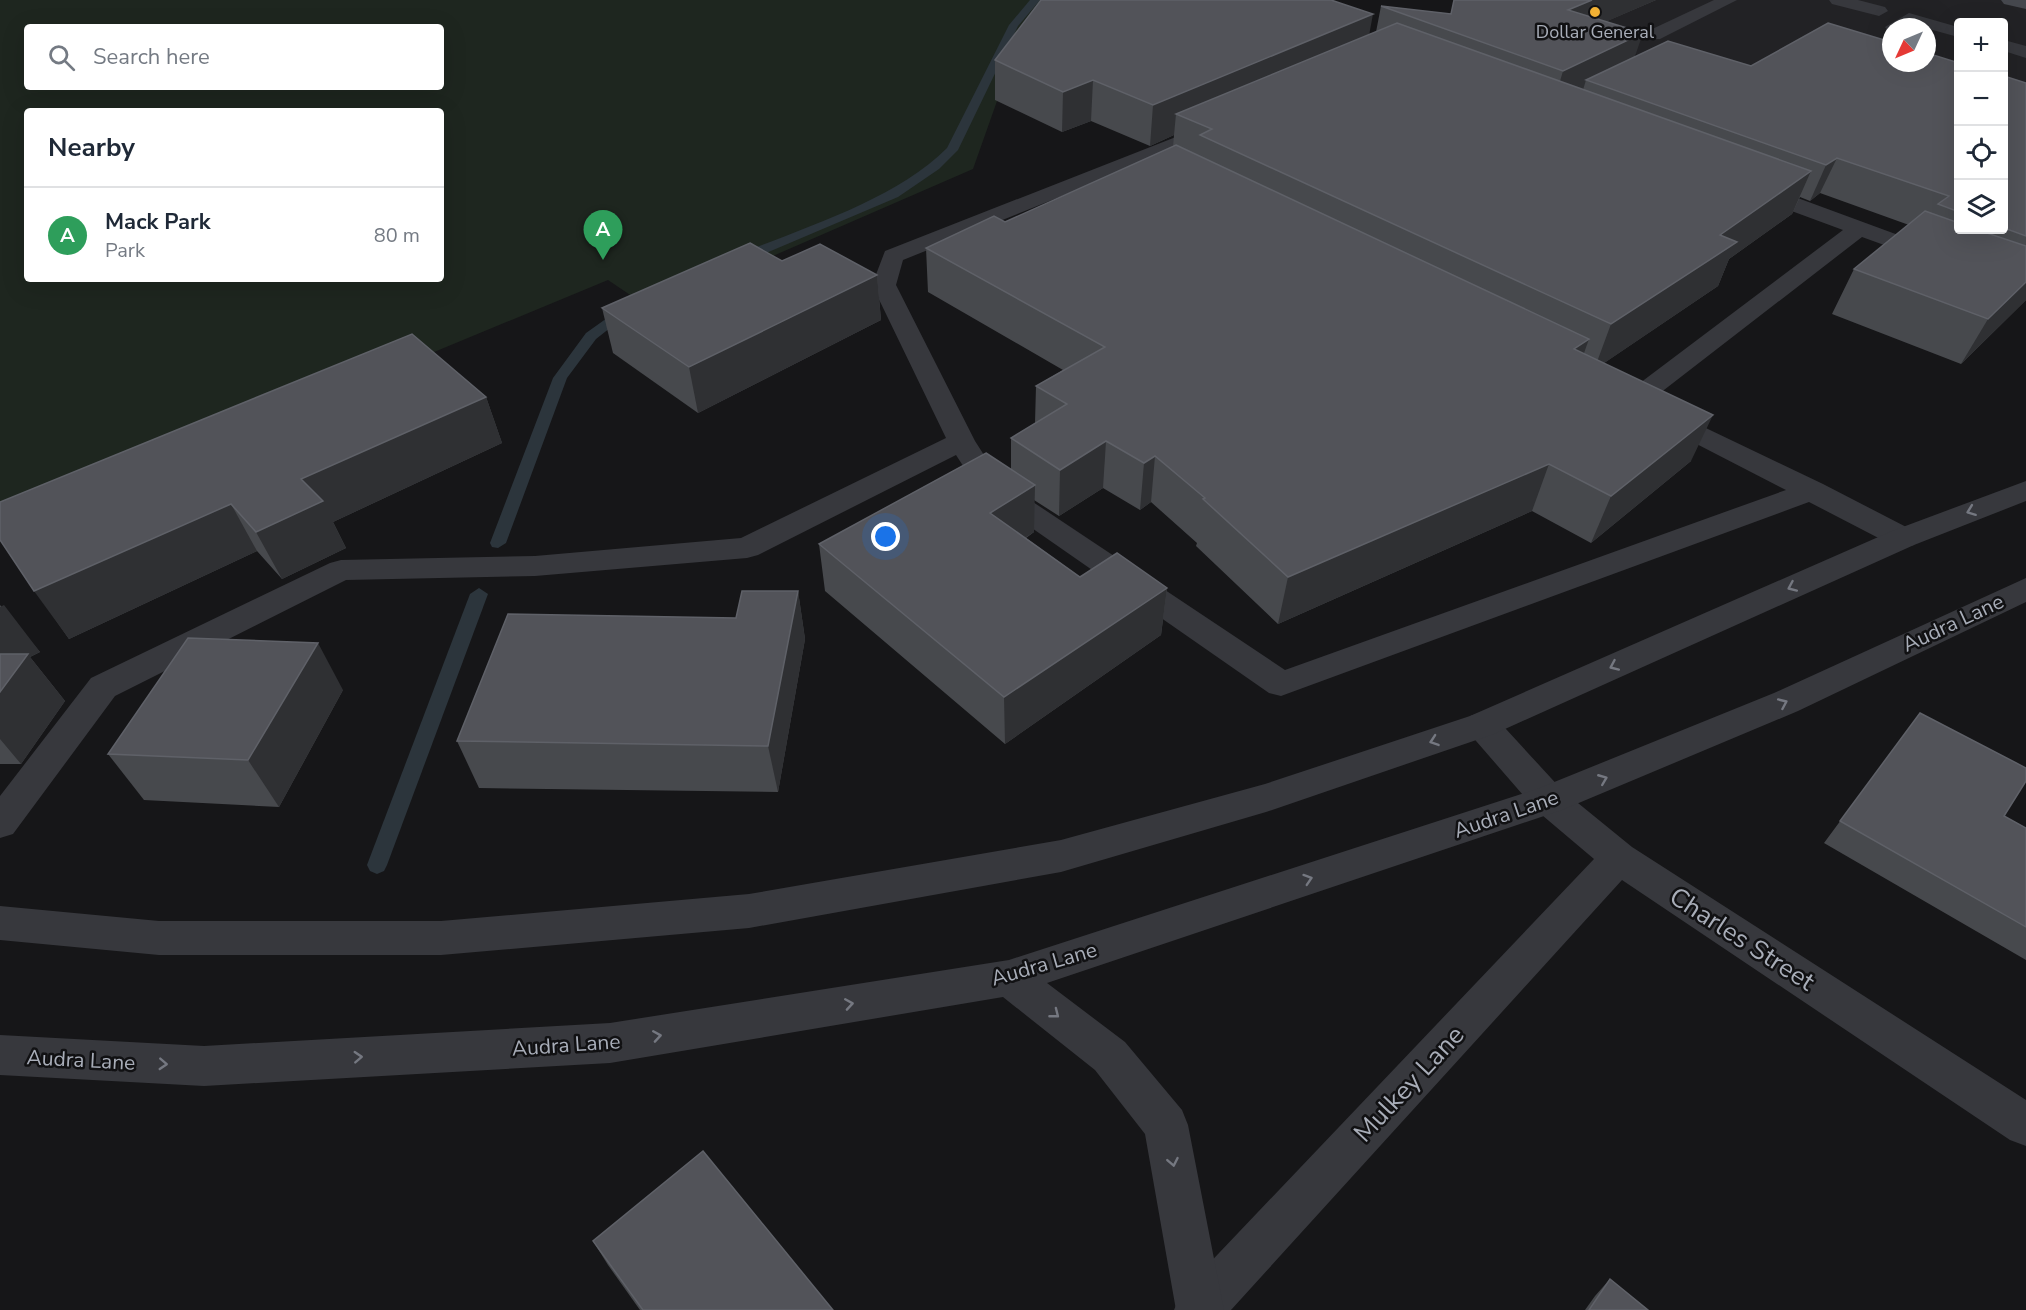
<!DOCTYPE html>
<html lang="en">
<head>
<meta charset="utf-8">
<style>
	body { margin:0; font-family:"Nunito Sans",sans-serif; background:#f6f6f7; color:#1f2937 }
	.controls { position:absolute; right:18px; top:18px; display:grid; overflow:hidden; border-radius:6px; box-shadow:0 6px 24px #0002 }
	.controls button { width:54px; height:54px; display:grid; place-items:center; padding:0; border:0; border-bottom:2px solid #e0e1e3; background:#fff; color:#1f2937; font:30px sans-serif }
	.compass { position:absolute; left:1882px; top:18px; width:54px; height:54px; border-radius:50%; background:#fff; box-shadow:0 6px 24px #0002; rotate:226deg }
	.you { position:absolute; left:886px; top:537px; width:21px; height:21px; margin:-15px; border:4px solid #fff; border-radius:50%; background:#1a73e8; box-shadow:0 0 0 9px #1a73e833 }
	.badge { display:grid; place-items:center; width:39px; height:39px; border-radius:50%; background:#0b8043; color:#fff; font-size:20px; font-weight:700 }
	.pin { position:absolute; translate:-50% -50px; filter:drop-shadow(0 2px 3px #0008) }
	.pin::after { content:''; position:absolute; top:32px; width:21px; height:18px; background:inherit; clip-path:polygon(0 0,100% 0,50% 100%) }
	.list { margin:0; padding:0; list-style:none }
	h2 { display:flex; justify-content:space-between; align-items:center; height:78px; margin:0; padding:0 24px; font-size:26px }
	h2 small { font-size:20px; font-weight:400; color:#747a83 }
	.list li { display:grid; grid-template-columns:39px 1fr auto; gap:18px; align-items:center; box-sizing:border-box; height:96px; padding:0 24px; border-top:2px solid #e0e1e3 }
	.list b { display:block; font-size:22px; white-space:nowrap }
	.list p { margin:0; font-size:20px; white-space:nowrap; color:#747a83 }
	.list em { font-size:20px; font-style:normal; color:#747a83 }
	.icon { flex:none; width:33px; height:33px; fill:none; stroke:currentColor; stroke-width:2; stroke-linecap:round; stroke-linejoin:round }
	.map { position:relative; flex:none; width:2026px; height:1310px; overflow:hidden }
	.search { position:absolute; background:#fff; box-shadow:0 6px 24px #0002; left:24px; top:24px; width:420px; height:66px; display:flex; align-items:center; gap:15px; box-sizing:border-box; padding:0 21px; border-radius:6px; color:#747a83; font-size:22px }
	.panel { position:absolute; background:#fff; box-shadow:0 6px 24px #0002; left:24px; top:108px; width:420px; height:174px; border-radius:6px }
	.map>svg:first-child { display:block }
	.built { fill:#222225; fill-rule:evenodd }
	.green { fill:#1e261f; fill-rule:evenodd }
	.lines { fill:none; stroke-linecap:round; stroke-linejoin:round }
	.stream { fill:#2c353c; fill-rule:evenodd }
	.service { fill:#37383d; fill-rule:evenodd }
	.minor { fill:#37383d; fill-rule:evenodd }
	.tertiary { fill:#37383d; fill-rule:evenodd }
	.secondary { fill:#45474d; fill-rule:evenodd }
	.wall { fill:#47494d }
	.shaded-wall { fill:#2f3033 }
	.building { fill:#525359; stroke:#5f6168; stroke-width:1.5 }
	.oneway { stroke:#757881 }
	.poi-dot { fill:#f2b134; stroke:#111113; stroke-width:2 }
	.labels { text-anchor:middle; dominant-baseline:central; stroke-width:5; stroke-linejoin:round; paint-order:stroke }
	.far-poi-label { font-size:18px; fill:#a8adb8; stroke:#111113 }
	.street-label { font-size:21px; fill:#a8adb8; stroke:#111113 }
	.near-street-label { font-size:26px; fill:#a8adb8; stroke:#111113 }
</style>
</head>
<body>
<div class="map">
<svg width="2026" height="1310" viewBox="0 0 2026 1310">
	<rect width="100%" height="100%" fill="#161618"/>
	<path class="built" d="M1477,0h549v188l-22,-8v-158h-46v143zM1891,27h36v36h-36z"/>
	<path class="green" d="M0,0h1056l-54,87 -29,82 -322,140 -43,-29 -608,252zM27,27h414v60h-414zM27,111h414v168h-414z"/>
	<g class="lines">
		<g class="stream">
			<path d="M1030,0h10l-22,26 -60,124 -19,19 -41,28 -153,65h-10v-6c69,-29 159,-55 212,-108l62,-123z"/>
			<polygon points="624,306 629,307 629,313 596,339 567,378 506,543 498,548 492,547 490,543 553,378 586,333"/>
			<polygon points="479,588 488,594 387,865 384,871 377,874 370,871 367,865 470,594"/>
		</g>
		<g class="service">
			<polygon points="1714,0 1737,0 1660,39 1648,39 1645,35 1648,31"/>
			<polygon points="1829,0 1858,0 1885,7 1888,11 1879,16 1832,4"/>
			<polygon points="1909,13 1958,27 1958,37 1911,24 1907,27 1891,27 1891,32 1888,31 1885,27"/>
			<polygon points="2004,40 2026,46 2026,58 2004,51"/>
			<polygon points="1214,122 1221,124 1224,128 1221,132 903,260 896,285 975,441 1000,480 1285,670 1786,490 1654,422 1650,416 1654,410 1664,408 1823,484 1914,531 1918,538 1914,545 1903,548 1892,545 1809,502 1281,696 1269,693 980,492 956,455 758,555 747,558 535,576 346,580 115,696 13,834 0,838 0,796 91,678 330,563 341,560 535,556 741,538 946,438 872,285 885,251"/>
			<polygon points="1754,182 1939,250 1943,255 1939,260 1931,262 1862,237 1642,407 1633,409 1624,407 1620,401 1624,395 1843,230 1746,194 1743,189 1746,184"/>
		</g>
		<polygon class="minor" points="1482,712 1494,716 1562,790 1632,847 2026,1100 2026,1146 2010,1140 1622,880 1231,1310 1174,1310 1181,1293 1594,859 1536,810 1470,734 1465,725 1470,716"/>
		<g class="tertiary">
			<polygon points="2026,481 2026,501 1914,545 1494,734 1266,812 1061,872 749,928 441,955 159,955 0,940 0,906 159,921 441,921 749,894 1061,840 1265,784 1470,716 1892,531"/>
			<polygon points="2026,578 2026,602 1798,711 1562,810 1047,983 1125,1042 1182,1110 1188,1125 1224,1310 1176,1310 1145,1134 1095,1070 1003,997 610,1063 204,1086 0,1075 0,1035 204,1046 610,1023 1009,960 1537,789 1774,693"/>
		</g>
		<polygon class="secondary" points="2001,0 2026,0 2026,9 2004,4"/>
	</g>
	<g class="wall">
		<polygon points="1454,0 1656,0 1607,21 1635,56 1751,66 1959,63 1959,230 2004,230 2004,76 2026,83 2026,300 1961,364 1832,314 1854,269 1909,225 1820,193 1810,201 1800,197 1792,214 1729,259 1718,286 1604,363 1691,461 1591,543 1532,511 1278,624 1196,546 1197,543 1151,502 1140,510 1103,488 1059,516 1034,500 1034,532 1026,538 1080,577 1167,588 1161,635 1005,744 825,591 819,544 1011,469 1011,438 1035,423 1036,386 1063,370 928,292 926,248 1005,222 1173,147 1174,135 1150,146 1091,121 1062,132 995,100 995,60 1369,34 1376,32 1381,6 1451,14"/>
		<polygon points="782,261 877,275 881,320 698,413 613,353 602,308"/>
		<polygon points="486,397 502,443 333,522 346,548 282,579 257,551 69,639 0,540"/>
		<polygon points="798,591 805,639 778,792 479,788 457,741 736,618"/>
		<polygon points="0,605 40,652 30,657 65,701 21,764 0,764"/>
		<polygon points="343,690 279,807 144,800 108,754"/>
		<polygon points="1920,713 2004,816 2026,828 2026,960 1824,843"/>
		<polygon points="593,1241 833,1310 640,1310 608,1265"/>
		<polygon points="1610,1279 1648,1310 1585,1310 1595,1296"/>
	</g>
	<g class="shaded-wall">
		<polygon points="1592,0 1656,0 1559,42 1568,10"/>
		<polygon points="1373,14 1366,52 1176,114 1174,135 1150,146 1153,105"/>
		<polygon points="1643,33 1632,65 1586,80 1583,90 1553,105 1563,71"/>
		<polygon points="1093,80 1091,121 1062,132 1063,92"/>
		<polygon points="1837,158 1820,193 1810,201 1826,165"/>
		<polygon points="1811,171 1792,214 1729,259 1718,286 1594,370 1611,324 1720,235"/>
		<polygon points="877,275 881,320 698,413 689,367"/>
		<polygon points="2026,282 2026,300 1961,364 1988,319"/>
		<polygon points="1589,339 1573,384 1574,349"/>
		<polygon points="486,397 502,443 333,522 346,548 282,579 256,532 301,479"/>
		<polygon points="1713,415 1691,461 1591,543 1611,496"/>
		<polygon points="1106,441 1103,488 1059,516 1060,470"/>
		<polygon points="1155,456 1151,502 1140,510 1144,463"/>
		<polygon points="1549,464 1532,511 1278,624 1288,577"/>
		<polygon points="1035,485 1034,532 991,560 990,513"/>
		<polygon points="231,504 257,551 69,639 34,591"/>
		<polygon points="1167,588 1161,635 1005,744 1004,697"/>
		<polygon points="798,591 805,639 778,792 768,746"/>
		<polygon points="4,605 40,652 30,657 65,701 21,764 0,739 0,607"/>
		<polygon points="318,643 343,690 279,807 248,760"/>
	</g>
	<g class="building">
		<polygon points="1041,0 1331,0 1373,14 1153,105 1093,80 1063,92 995,60"/>
		<polygon points="1454,0 1592,0 1568,10 1643,33 1563,71 1381,6 1451,14"/>
		<polygon points="1397,23 1811,171 1720,235 1737,242 1611,324 1200,135 1212,129 1176,114"/>
		<polygon points="1828,23 1891,42 1891,63 1927,63 1927,53 1959,63 1959,212 1938,204 1949,196 1837,158 1826,165 1586,80 1668,41 1751,66"/>
		<polygon points="2004,76 2026,83 2026,236 2004,228"/>
		<polygon points="1176,145 1589,339 1574,349 1713,415 1611,496 1549,464 1288,577 1203,499 1205,498 1155,456 1144,463 1106,441 1060,470 1011,438 1067,404 1036,386 1105,347 926,248 994,216 1005,222"/>
		<polygon points="1925,211 1959,223 1959,230 1978,230 2026,246 2026,282 1988,319 1854,269"/>
		<polygon points="750,243 782,261 820,244 877,275 689,367 602,308"/>
		<polygon points="412,334 486,397 301,479 323,501 256,532 231,504 34,591 0,540 0,502"/>
		<polygon points="986,453 1035,485 990,513 1080,577 1117,553 1167,588 1004,697 819,544"/>
		<polygon points="742,591 798,591 768,746 457,741 508,614 736,618"/>
		<polygon points="188,638 318,643 248,760 108,754"/>
		<polygon points="0,654 28,654 0,692"/>
		<polygon points="1920,713 2026,768 2026,781 2004,816 2026,828 2026,927 1840,821"/>
		<polygon points="703,1151 833,1310 643,1310 593,1241"/>
		<polygon points="1610,1279 1648,1310 1589,1310"/>
	</g>
	<defs><path id="oneway-chevron" d="M-2-3.5L2.5 0L-2 3.5" fill="none" stroke-width="1.6" stroke-linecap="round" stroke-linejoin="round" transform="scale(1.5)"/></defs>
	<g class="oneway">
		<use href="#oneway-chevron" transform="translate(1971 511) rotate(159)"/>
		<use href="#oneway-chevron" transform="translate(1792 587) rotate(156)"/>
		<use href="#oneway-chevron" transform="translate(1614 666) rotate(156)"/>
		<use href="#oneway-chevron" transform="translate(1783 703) rotate(-24)"/>
		<use href="#oneway-chevron" transform="translate(1434 741) rotate(161)"/>
		<use href="#oneway-chevron" transform="translate(1603 779) rotate(-22)"/>
		<use href="#oneway-chevron" transform="translate(1308 879) rotate(-18)"/>
		<use href="#oneway-chevron" transform="translate(849 1004) rotate(-9)"/>
		<use href="#oneway-chevron" transform="translate(1055 1014) rotate(38)"/>
		<use href="#oneway-chevron" transform="translate(657 1036) rotate(-9)"/>
		<use href="#oneway-chevron" transform="translate(358 1057) rotate(-3)"/>
		<use href="#oneway-chevron" transform="translate(163 1064) rotate(3)"/>
		<use href="#oneway-chevron" transform="translate(1173 1162) rotate(79)"/>
	</g>
	<circle class="poi-dot" cx="1595" cy="12" r="6"/>
	<g class="labels">
		<g class="far-poi-label">
			<text x="1595" y="32">Dollar General</text>
		</g>
		<g class="street-label">
			<text transform="translate(1953 623) rotate(-25)">Audra Lane</text>
			<text transform="translate(1506 814) rotate(-19)">Audra Lane</text>
			<text transform="translate(1044 964) rotate(-16)">Audra Lane</text>
			<text transform="translate(566 1045) rotate(-4)">Audra Lane</text>
			<text transform="translate(81 1060) rotate(3)">Audra Lane</text>
		</g>
		<g class="near-street-label">
			<text transform="translate(1742 939) rotate(33)">Charles Street</text>
			<text transform="translate(1409 1084) rotate(-47)">Mulkey Lane</text>
		</g>
	</g>
</svg>
<div class="controls">
<button>+</button>
<button>−</button>
<button><svg class="icon" aria-label="locate" viewBox="0 0 24 24"><circle cx="12" cy="12" r="6"/><path d="M12 2v4M12 18v4M2 12h4M18 12h4"/></svg></button>
<button><svg class="icon" aria-label="layers" viewBox="0 0 24 24"><path d="M12 4l9 5-9 5-9-5zM3 14l9 5 9-5"/></svg></button>
</div>
<svg class="compass" viewBox="-18 -18 36 36"><path d="M0-13l5 13h-10z" fill="#e53935"/><path d="M0 13l5-13h-10z" fill="#747a83"/></svg>
<div class="you"></div>
<div class="pin badge" style="left:603px;top:260px;background:#2e9e5b">A</div>
<div class="search"><svg class="icon" aria-label="search" viewBox="0 0 24 24"><circle cx="10" cy="10" r="6"/><path d="M15 15l6 6"/></svg>Search here</div>
<section class="panel">
<h2>Nearby<small></small></h2>
<ul class="list">
<li><span class="badge" style="background:#2e9e5b">A</span><div><b>Mack Park</b><p>Park</p></div><em>80 m</em></li>
</ul>
</section>
</div>
</body>
</html>
